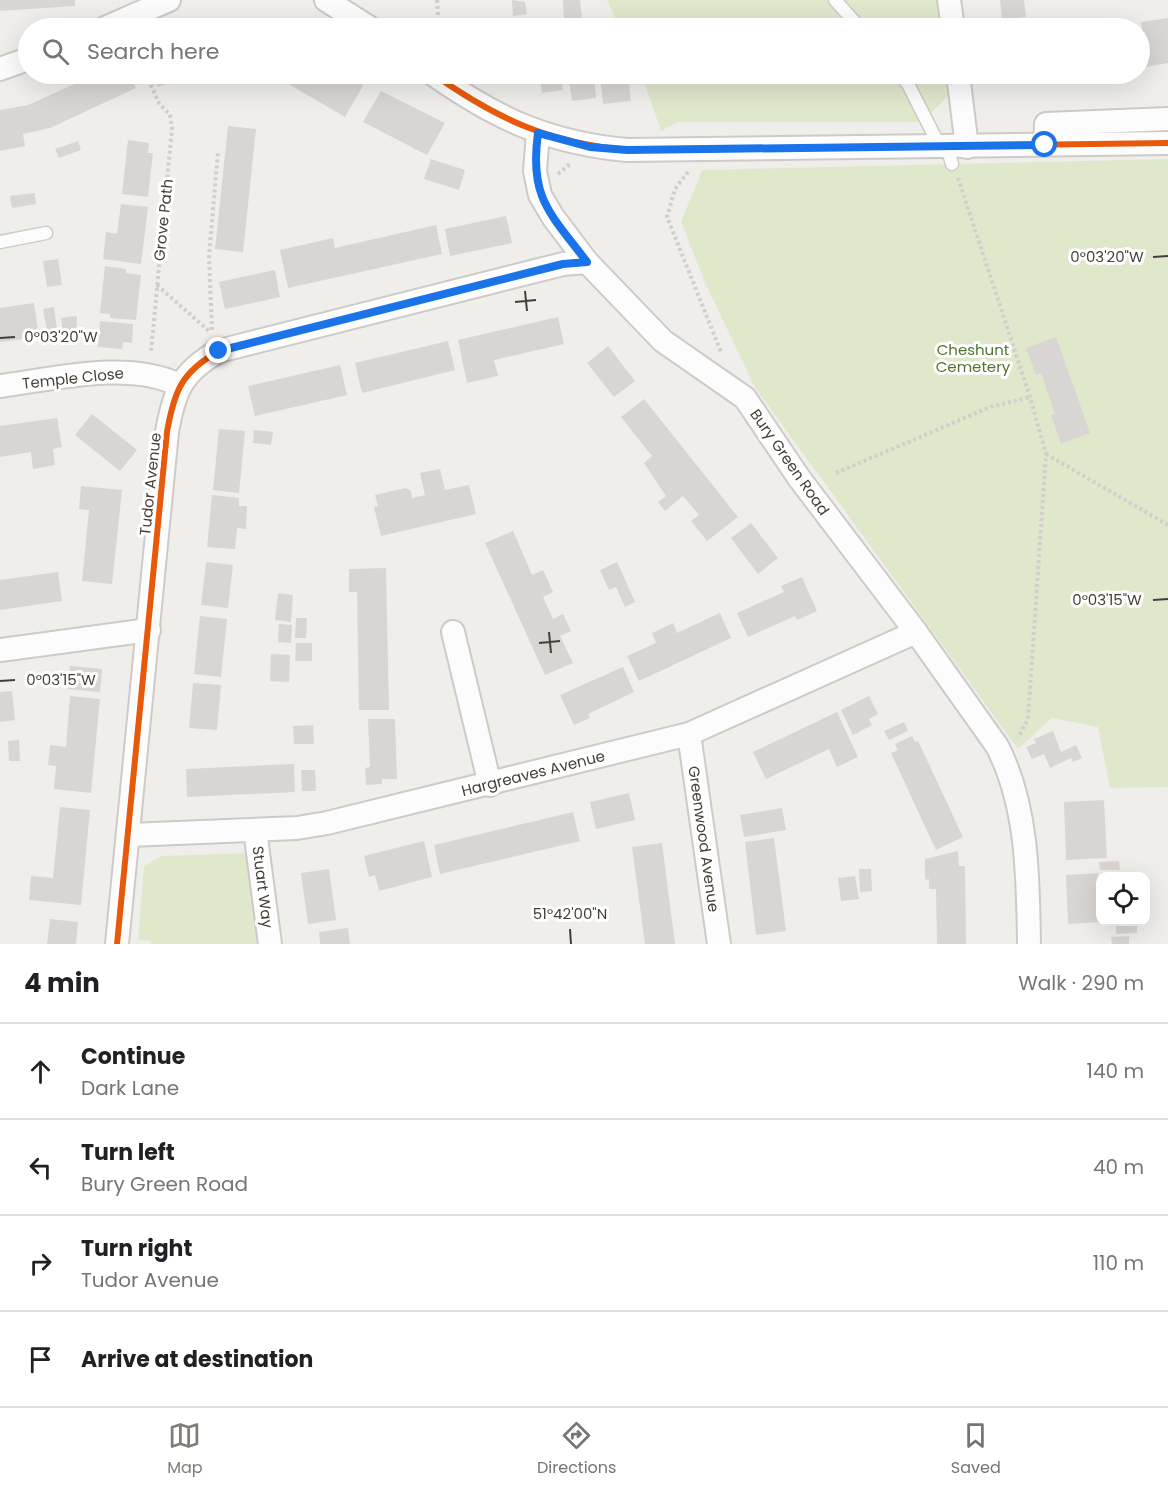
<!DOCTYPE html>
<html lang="en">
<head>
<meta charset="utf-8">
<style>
	body { margin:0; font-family:Poppins,sans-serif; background:#f6f6f6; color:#202124 }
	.controls { position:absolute; right:18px; bottom:18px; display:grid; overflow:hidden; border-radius:12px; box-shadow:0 6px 24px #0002 }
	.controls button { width:54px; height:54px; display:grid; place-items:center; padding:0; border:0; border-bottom:2px solid #e0e0e0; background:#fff; color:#202124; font:30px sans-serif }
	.stop { position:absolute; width:18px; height:18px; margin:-14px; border:4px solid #1a73e8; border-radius:50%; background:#fff }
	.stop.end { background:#1a73e8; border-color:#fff; box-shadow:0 2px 6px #0008 }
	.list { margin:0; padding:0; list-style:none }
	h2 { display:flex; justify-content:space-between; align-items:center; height:78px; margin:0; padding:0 24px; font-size:26px }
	h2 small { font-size:20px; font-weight:400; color:#757577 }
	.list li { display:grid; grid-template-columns:39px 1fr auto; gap:18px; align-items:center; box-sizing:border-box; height:96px; padding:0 24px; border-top:2px solid #e0e0e0 }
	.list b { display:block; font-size:22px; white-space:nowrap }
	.list p { margin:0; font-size:20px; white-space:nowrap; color:#757577 }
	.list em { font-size:20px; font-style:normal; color:#757577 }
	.icon { flex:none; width:33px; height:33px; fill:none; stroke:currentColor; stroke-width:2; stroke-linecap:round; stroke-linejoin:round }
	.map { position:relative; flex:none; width:1168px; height:944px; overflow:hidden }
	.search { position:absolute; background:#fff; box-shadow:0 6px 24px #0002; left:18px; right:18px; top:18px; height:66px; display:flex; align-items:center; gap:15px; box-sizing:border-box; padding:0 21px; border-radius:33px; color:#757577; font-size:22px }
	.sheet { height:462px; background:#fff }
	nav { display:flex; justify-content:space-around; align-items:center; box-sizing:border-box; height:84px; border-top:2px solid #e0e0e0; background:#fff; font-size:16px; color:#757577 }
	nav a { display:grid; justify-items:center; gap:3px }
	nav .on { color:#827c76 }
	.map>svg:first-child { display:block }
	.green { fill:#e0e8cc }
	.building { fill:#d8d5d2 }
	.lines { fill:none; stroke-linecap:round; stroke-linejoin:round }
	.lane-casing { stroke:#cdcac7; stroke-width:15 }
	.street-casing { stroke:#cdcac7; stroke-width:26 }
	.path { stroke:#d1cecb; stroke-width:4; stroke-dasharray:3 3; stroke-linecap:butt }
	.lane { stroke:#fdfcfc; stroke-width:12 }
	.street { stroke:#fdfcfc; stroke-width:22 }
	.cycleway-casing { stroke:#fff; stroke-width:10 }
	.cycleway { stroke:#e8590c; stroke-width:6 }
	.route { stroke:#1a73e8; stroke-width:8 }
	.ticks { fill:none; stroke:#463f37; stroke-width:2 }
	.labels { text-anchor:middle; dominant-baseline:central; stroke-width:6; stroke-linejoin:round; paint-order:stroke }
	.street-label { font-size:15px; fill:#463f37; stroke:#fff }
	.park-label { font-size:15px; fill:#50742e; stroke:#fff }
	.ticks-label { font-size:15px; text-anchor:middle; fill:#463f37; stroke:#fff; stroke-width:6; stroke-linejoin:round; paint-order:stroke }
</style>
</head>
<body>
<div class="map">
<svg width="1168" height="944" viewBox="0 0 1168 944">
	<rect width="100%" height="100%" fill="#f0eeeb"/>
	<g class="green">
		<polygon points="607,0 939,0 942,28 620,28"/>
		<polygon points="641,74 948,74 951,92 923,122 678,122 661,131"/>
		<polygon points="1168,159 1168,787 1110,788 1098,727 1052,718 1018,749 754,386 704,280 681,222 702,170"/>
		<polygon points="252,853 259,944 151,944 150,941 138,940 144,866 162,856"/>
	</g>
	<g class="building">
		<polygon points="0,0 75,0 75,6 0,11"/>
		<polygon points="512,0 525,2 527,14 513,16"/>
		<polygon points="563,0 580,0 582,20 564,21"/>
		<polygon points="1000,0 1024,0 1026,17 1002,20"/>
		<polygon points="1168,18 1168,63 1140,68 1140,37 1143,36 1141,22"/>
		<polygon points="1106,20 1108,28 1084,28 1083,23"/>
		<polygon points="1031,21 1032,28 1003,28 1002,24"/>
		<polygon points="222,23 241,27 241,28 221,28"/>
		<polygon points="1071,24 1071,28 1053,28 1053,27"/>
		<polygon points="97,74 129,74 136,88 50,128 23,134 25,146 0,151 0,110 28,105"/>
		<polygon points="153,74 192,74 158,87"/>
		<polygon points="297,74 350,74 365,82 345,117 290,85"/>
		<polygon points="518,74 561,74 563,90 542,93 540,80 519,82"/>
		<polygon points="568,74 594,74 596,98 572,101"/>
		<polygon points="600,74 628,74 631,101 603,104"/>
		<polygon points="1008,74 1037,74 1037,80 1009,83"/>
		<polygon points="381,91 445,123 427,155 363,122"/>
		<polygon points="228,126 256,129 243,252 215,249"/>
		<polygon points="128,140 149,143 148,153 153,153 148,197 122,194"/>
		<polygon points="78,141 81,150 59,158 55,149"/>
		<polygon points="431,159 465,170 459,190 424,179"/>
		<polygon points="35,193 36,204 12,208 10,196"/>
		<polygon points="121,204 148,207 141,264 103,259 106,232 117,234"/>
		<polygon points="506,216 512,243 450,256 445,229"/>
		<polygon points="436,225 442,254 288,288 280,250 333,238 335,248"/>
		<polygon points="58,259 62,285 47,287 43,261"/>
		<polygon points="105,266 126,269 126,273 141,275 136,320 110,318 110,314 100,313"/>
		<polygon points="275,270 280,297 225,309 219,282"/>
		<polygon points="34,303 39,337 0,342 0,308"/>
		<polygon points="54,307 57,330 47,331 43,309"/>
		<polygon points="77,316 76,337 64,339 61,318"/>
		<polygon points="558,317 564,344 494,360 498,376 467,383 458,340"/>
		<polygon points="100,321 133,324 132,343 123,342 122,349 98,347"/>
		<polygon points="1056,337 1090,433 1061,444 1051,415 1055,414 1041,373 1036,375 1026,348"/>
		<polygon points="448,341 455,370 362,393 355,363"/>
		<polygon points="608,346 635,381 614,397 587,363"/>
		<polygon points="340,365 347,395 255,416 248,386"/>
		<polygon points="644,399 738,517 707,541 691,521 699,515 683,496 665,511 658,502 666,496 644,463 652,456 621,417"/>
		<polygon points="92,414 137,450 120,471 75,435"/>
		<polygon points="57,418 62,447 53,449 55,465 33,469 31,452 0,457 0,426"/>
		<polygon points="219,429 245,431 239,493 213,490"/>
		<polygon points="254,430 273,432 271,445 253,443"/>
		<polygon points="440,469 445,490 469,485 476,514 381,536 374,507 378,506 375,495 406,488 411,491 412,498 425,495 420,473"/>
		<polygon points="81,486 122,490 112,584 82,581 89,510 79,509"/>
		<polygon points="212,495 239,498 239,506 247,506 246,529 237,528 235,549 207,547"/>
		<polygon points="751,523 778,558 758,574 731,538"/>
		<polygon points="513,531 532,575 543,570 553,592 543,597 553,619 563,614 571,631 560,636 573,663 545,675 485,543"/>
		<polygon points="206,562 233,565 228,608 201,605"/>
		<polygon points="617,562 635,602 625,607 616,587 609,590 600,570"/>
		<polygon points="386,568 389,710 359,710 357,592 349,592 349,569"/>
		<polygon points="58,572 62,601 0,610 0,580"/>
		<polygon points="802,577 817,611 797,620 795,616 748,637 737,613 784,592 781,586"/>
		<polygon points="278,593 293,595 291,622 275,620"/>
		<polygon points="720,613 731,638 639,681 627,656 656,643 652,633 673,623 677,633"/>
		<polygon points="200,616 227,619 221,677 194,674"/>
		<polygon points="296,618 307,618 306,638 295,638"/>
		<polygon points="279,624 292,625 291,643 278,642"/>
		<polygon points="296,643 312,643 312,661 295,661"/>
		<polygon points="271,654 290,655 289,682 270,681"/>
		<polygon points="70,666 102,669 100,692 68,689"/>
		<polygon points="623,667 634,692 588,714 590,718 574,725 560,695"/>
		<polygon points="193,683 221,685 217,730 189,728"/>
		<polygon points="12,691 15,720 0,722 0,692"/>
		<polygon points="70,696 100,699 91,793 54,789 56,766 48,765 50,745 66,747"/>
		<polygon points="869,696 878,714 869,719 872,725 853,735 841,710"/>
		<polygon points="837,712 858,757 837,767 829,749 766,779 753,752"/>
		<polygon points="368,719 395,719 397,779 382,779 382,784 366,785 365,768 370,767"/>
		<polygon points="904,722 908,731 889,740 884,731"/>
		<polygon points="313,725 314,744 294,744 293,726"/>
		<polygon points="1053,731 1061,752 1076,745 1082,758 1073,762 1071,758 1050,768 1044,754 1032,759 1026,747 1036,743 1034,739"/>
		<polygon points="912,736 915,742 918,741 963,837 936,850 891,753 898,750 895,744"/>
		<polygon points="19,740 20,761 9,761 8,741"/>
		<polygon points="294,764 295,792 187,797 186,769"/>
		<polygon points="301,770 315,770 316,791 302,791"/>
		<polygon points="629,793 635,820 596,829 590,802"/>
		<polygon points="1104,800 1107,858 1066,860 1064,802"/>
		<polygon points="60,807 90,810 81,905 29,900 31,876 53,878"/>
		<polygon points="782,808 786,830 744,837 740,815"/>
		<polygon points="573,812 580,841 440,874 434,845"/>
		<polygon points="774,838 786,931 756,935 745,842"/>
		<polygon points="424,841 432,877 379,891 375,875 369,877 364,856"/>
		<polygon points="662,843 675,944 645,944 632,847"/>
		<polygon points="958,851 959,866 965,866 966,944 937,944 936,889 929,889 929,879 925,880 925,859"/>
		<polygon points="1119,861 1120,870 1100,870 1099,862"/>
		<polygon points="329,869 336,920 308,924 301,873"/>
		<polygon points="859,869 871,869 872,891 860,892"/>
		<polygon points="1098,873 1101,922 1068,924 1066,875"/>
		<polygon points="855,876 859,899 841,901 838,878"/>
		<polygon points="50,919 78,922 76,944 47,944"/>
		<polygon points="1116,922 1137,922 1137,933 1116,934"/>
		<polygon points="348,928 350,944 320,944 319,932"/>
		<polygon points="1129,936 1129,944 1112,944 1111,937"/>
	</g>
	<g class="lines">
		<g class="lane-casing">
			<g id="lane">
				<polyline points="835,0 860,28"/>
				<polyline points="899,74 908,84 940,147"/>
				<polyline points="947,147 952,164"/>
				<polyline points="0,242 46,233"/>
			</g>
		</g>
		<g class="street-casing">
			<g id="street">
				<polyline points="326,0 370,28"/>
				<polyline points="949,0 953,28"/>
				<polyline points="105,28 169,0"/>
				<polyline points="0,69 28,59"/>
				<path d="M433,74c64,45 116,69 194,76l541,-7"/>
				<polyline points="958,74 967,147"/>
				<path d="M538,133l-3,38 5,24 13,22 34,45 76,79 82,57 54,80 117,154 81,114c31,60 31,132 32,198"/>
				<polyline points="1045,145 1046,124 1168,119"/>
				<path d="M0,386c55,-7 128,-26 179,-1"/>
				<polyline points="453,632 490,785"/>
				<polyline points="0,650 149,630"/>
				<polyline points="689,734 719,944"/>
				<polyline points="255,830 270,944"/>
				<polyline points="129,835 297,828 327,823 689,734 916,632"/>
				<path d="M117,944l50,-512c7,-40 14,-60 52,-81l344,-87 24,-2"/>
			</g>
		</g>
		<g class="path">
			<polyline points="437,0 439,28"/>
			<polyline points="146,74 159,103 170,115 172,128 151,352"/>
			<polyline points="688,172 675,189 667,217 721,352"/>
			<polyline points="558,174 570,164"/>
			<polyline points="958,178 1030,397 1046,454 1028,719 1018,738"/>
			<polyline points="157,285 210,332"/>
			<polyline points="212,330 209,257 218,152"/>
			<polyline points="1046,454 1168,525"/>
			<polyline points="836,473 990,407 1030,397"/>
		</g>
		<use href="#lane" class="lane"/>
		<use href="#street" class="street"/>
		<g class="cycleway-casing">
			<g id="cycleway">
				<path d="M433,74c64,45 116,69 194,76l541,-7"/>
				<path d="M117,944l50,-512c7,-40 14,-60 52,-81l344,-87 24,-2"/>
			</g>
		</g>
		<use href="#cycleway" class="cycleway"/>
	</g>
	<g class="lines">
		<path class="route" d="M219,351l344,-87 24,-2c-37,-49 -58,-64 -49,-129l52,14 37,3 418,-5"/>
	</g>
	<path class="ticks" d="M1153,257l15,-1M525,291l2,20M515,302l21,-2M0,338l15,-1M1153,600l15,-1M549,632l2,21M539,643l21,-2M0,681l15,-1M570,929l1,15"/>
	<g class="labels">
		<g class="street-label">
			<text transform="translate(163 220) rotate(-84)">Grove Path</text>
			<text transform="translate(73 378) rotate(-6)">Temple Close</text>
			<text transform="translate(790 462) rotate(55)">Bury Green Road</text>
			<text transform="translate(150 484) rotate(-84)">Tudor Avenue</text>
			<text transform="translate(533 773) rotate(-14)">Hargreaves Avenue</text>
			<text transform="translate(704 839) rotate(82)">Greenwood Avenue</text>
			<text transform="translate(263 887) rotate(83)">Stuart Way</text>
		</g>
		<g class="park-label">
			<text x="973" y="349">Cheshunt<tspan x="973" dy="17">Cemetery</tspan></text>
		</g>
	</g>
	<g class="ticks-label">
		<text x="1107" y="262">0°03'20"W</text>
		<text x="61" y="342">0°03'20"W</text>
		<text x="1107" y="605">0°03'15"W</text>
		<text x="61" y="685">0°03'15"W</text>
		<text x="570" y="919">51°42'00"N</text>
	</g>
</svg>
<div class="controls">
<button><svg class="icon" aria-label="locate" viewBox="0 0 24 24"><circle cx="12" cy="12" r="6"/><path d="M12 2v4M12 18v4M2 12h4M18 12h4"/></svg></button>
</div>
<div class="stop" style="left:1045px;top:145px"></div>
<div class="stop end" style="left:219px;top:351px"></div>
<div class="search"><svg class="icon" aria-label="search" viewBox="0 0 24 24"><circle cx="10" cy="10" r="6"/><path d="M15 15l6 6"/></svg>Search here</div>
</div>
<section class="sheet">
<h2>4 min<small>Walk · 290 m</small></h2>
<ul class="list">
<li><svg class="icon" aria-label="ahead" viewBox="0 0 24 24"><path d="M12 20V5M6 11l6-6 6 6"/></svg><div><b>Continue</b><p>Dark Lane</p></div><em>140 m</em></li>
<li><svg class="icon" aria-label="left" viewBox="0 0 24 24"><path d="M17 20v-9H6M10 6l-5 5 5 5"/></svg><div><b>Turn left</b><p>Bury Green Road</p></div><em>40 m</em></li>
<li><svg class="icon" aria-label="right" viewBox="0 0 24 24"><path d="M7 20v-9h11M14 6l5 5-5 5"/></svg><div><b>Turn right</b><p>Tudor Avenue</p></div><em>110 m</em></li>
<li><svg class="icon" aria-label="arrive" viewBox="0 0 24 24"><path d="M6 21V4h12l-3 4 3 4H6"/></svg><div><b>Arrive at destination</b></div></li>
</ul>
</section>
<nav>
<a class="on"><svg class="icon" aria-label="map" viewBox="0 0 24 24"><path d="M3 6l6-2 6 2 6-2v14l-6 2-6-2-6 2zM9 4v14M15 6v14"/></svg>Map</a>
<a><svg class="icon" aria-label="directions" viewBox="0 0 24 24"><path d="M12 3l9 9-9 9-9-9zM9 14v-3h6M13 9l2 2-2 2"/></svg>Directions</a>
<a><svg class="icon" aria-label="saved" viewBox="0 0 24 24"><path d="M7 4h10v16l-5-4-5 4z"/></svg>Saved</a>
</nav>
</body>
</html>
